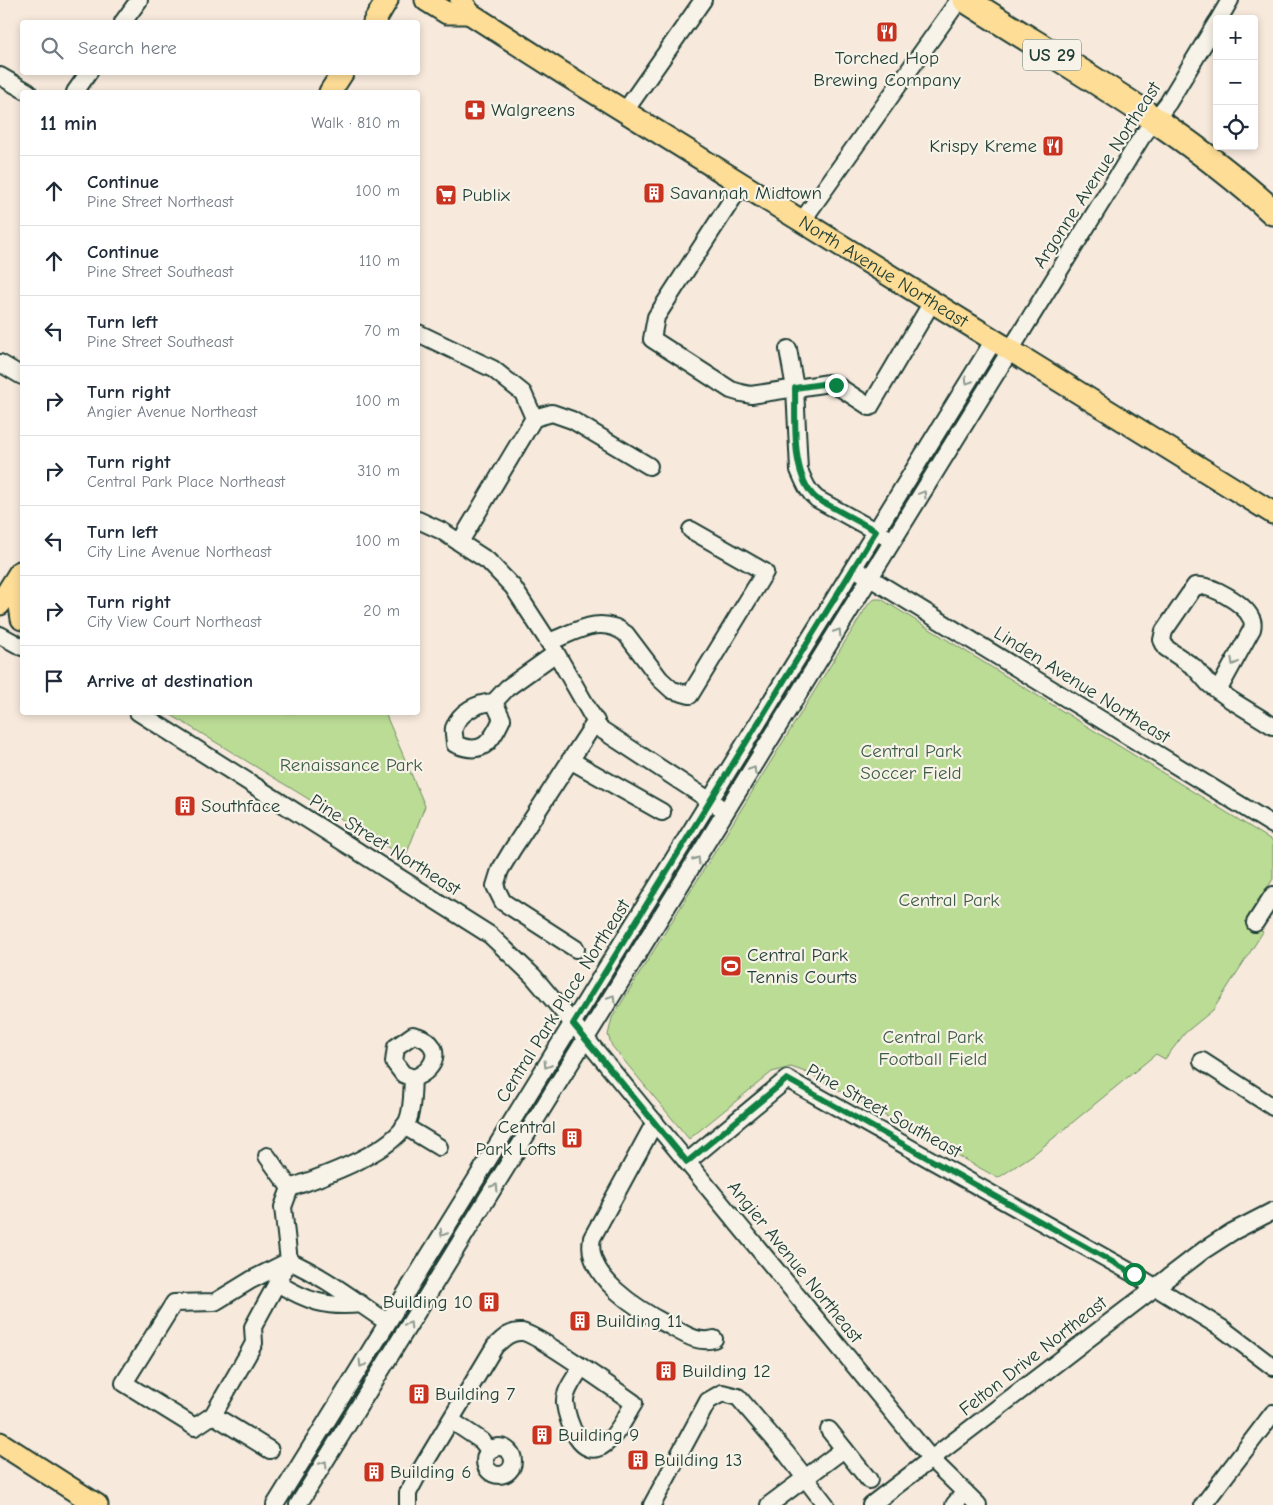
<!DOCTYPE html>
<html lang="en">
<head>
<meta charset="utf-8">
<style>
	body { margin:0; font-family:"Comic Neue",sans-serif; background:#f2f2f3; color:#1f2937 }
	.controls { position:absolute; right:15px; top:15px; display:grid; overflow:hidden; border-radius:5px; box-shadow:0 2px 8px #0003 }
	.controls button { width:45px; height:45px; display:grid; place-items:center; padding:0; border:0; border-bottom:1px solid #e0e1e3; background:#fff; color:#1f2937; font:25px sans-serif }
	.stop { position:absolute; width:15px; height:15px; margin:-11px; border:4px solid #0b8043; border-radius:50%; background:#fff }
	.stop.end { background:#0b8043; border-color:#fff; box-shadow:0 1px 5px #0008 }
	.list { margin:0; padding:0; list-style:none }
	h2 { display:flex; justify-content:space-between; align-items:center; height:65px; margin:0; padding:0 20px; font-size:21px }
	h2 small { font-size:16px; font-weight:400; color:#747a83 }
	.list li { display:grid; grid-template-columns:32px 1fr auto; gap:15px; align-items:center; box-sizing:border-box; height:70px; padding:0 20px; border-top:1px solid #e0e1e3 }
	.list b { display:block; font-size:19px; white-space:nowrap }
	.list p { margin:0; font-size:16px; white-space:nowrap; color:#747a83 }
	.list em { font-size:16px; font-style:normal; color:#747a83 }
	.icon { flex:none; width:28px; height:28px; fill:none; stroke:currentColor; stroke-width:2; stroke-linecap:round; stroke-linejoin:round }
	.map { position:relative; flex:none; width:1273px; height:1505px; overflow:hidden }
	.search { position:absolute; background:#fff; box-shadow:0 2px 8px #0003; left:20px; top:20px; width:400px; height:55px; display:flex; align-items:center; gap:12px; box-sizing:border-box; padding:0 18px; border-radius:5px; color:#747a83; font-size:19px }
	.panel { position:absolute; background:#fff; box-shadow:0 2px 8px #0003; left:20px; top:90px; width:400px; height:625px; border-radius:5px }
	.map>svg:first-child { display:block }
	.green { fill:#bbdc95; stroke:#6d8c64 }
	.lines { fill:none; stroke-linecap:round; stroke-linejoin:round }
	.minor-casing { stroke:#1f3d34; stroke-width:20 }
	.major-casing { stroke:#1f3d34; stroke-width:25 }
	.highway-casing { stroke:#1f3d34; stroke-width:29 }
	.minor { stroke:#f7f3e8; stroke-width:16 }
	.major { stroke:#fedd96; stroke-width:21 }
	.highway { stroke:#fedd96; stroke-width:25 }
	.oneway { stroke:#8b988e }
	.route { stroke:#0b8043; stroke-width:6 }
	.labels { text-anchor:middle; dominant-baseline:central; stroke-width:4.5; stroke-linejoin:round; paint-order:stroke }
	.shield { fill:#f7f3e8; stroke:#60746a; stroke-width:1 }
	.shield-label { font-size:18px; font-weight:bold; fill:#1f3d34 }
	.poi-label { font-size:19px; fill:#1f3d34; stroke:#f7f3e8; text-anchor:start }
	.street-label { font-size:19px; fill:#1f3d34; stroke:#f7f3e8 }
	.park-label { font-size:19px; fill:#3e5d47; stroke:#f7f3e8 }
</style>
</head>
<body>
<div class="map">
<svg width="1273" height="1505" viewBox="0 0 1273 1505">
	<rect width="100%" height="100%" fill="#f7e9dc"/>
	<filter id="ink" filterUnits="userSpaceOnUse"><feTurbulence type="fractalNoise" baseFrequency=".02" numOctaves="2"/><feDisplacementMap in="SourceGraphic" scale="10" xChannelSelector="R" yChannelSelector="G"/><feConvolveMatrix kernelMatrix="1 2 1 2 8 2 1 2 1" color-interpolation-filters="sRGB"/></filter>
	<g filter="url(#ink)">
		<g class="green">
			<polygon points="875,599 881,599 1273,841 1273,879 1246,921 1263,932 1213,1010 1185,1033 1165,1059 1156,1054 1034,1154 998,1178 808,1073 791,1067 772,1072 689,1139 612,1046 608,1035 612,1018 869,603"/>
			<polygon points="168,713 385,713 425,806 405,858"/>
		</g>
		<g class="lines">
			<g class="minor-casing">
				<g id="minor">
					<polyline points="1219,19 1230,0"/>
					<polyline points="123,22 139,0"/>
					<polyline points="0,76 28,92"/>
					<polyline points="75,92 89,72"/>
					<polyline points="625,111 703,0"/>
					<polyline points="742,184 656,317 652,339 731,390 741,393 751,395 829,383 836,385 870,407 932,302"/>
					<polyline points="802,221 959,0"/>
					<polyline points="418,333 493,369 523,393 534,418 460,542"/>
					<path d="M788,349l7,39 4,82c5,11 8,21 18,29l69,38"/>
					<polyline points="0,363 22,376"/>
					<polyline points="534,418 552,413 572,420 649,466"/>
					<polyline points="418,520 442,531 488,561 513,587 556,653 599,728 718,806"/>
					<polyline points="862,573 1273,825"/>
					<polyline points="0,635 22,647"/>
					<path d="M549,642c26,-10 52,-28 77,-8l34,45 12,11 18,5 75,-123 -74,-42"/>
					<path d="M1218,691l34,-62c1,-4 1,-8 -1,-11 -7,-15 -40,-34 -56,-32l-31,45 -2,9 4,8 28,19 15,17 22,16 42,26"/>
					<path d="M494,702l8,17c-11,24 -20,37 -47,25 0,-5 -2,-12 -1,-16 6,-17 24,-25 40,-26l13,-14 49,-35"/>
					<polyline points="138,712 490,935 533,976 586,1039 932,1460 978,1505"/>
					<polyline points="570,760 662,812"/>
					<polyline points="1255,923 1273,895"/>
					<polyline points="576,949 503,902 495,886 500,870 512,850 596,721"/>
					<polyline points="1202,1061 1273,1107"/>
					<path d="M655,1122l-63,116c-8,39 47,72 76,87 15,8 29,19 46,14"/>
					<polyline points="404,1126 439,1147"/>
					<polyline points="267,1156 290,1188"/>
					<polyline points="687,1162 787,1079 1134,1274 1223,1329 1273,1367"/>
					<path d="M289,1261l-38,19 -36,22 -41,1 -50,80 71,44 18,-12 34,-59 7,-13 -1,-16 36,-66 -6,-54 7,-19c31,-11 105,-36 118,-68 5,-13 4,-29 5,-42 26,-8 31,-37 0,-43l-17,12 -2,15 9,12 10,4"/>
					<path d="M289,1261c36,16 66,40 98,61"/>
					<path d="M277,1283c30,18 49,25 84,21"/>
					<polyline points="213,1415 270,1450"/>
					<polyline points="452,1421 482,1441 489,1450"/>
					<polyline points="829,1430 869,1480"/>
					<circle cx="499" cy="1461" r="14"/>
					<polyline points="275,1505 994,340"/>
					<polyline points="298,1505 1122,169 1141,138 1168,103 1217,22"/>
					<path d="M408,1505v-12l9,-17 78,-130c8,-7 15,-15 27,-14 13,1 95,59 112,71 -8,13 -16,31 -29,41 -24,19 -38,-24 -40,-41 -1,-12 10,-25 16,-35"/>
					<polyline points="652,1505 708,1401 722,1393 738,1397 786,1453 826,1505"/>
					<polyline points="769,1505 844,1449"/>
					<polyline points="871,1505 1204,1250 1232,1232 1273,1211"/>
					<polyline points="954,1505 965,1492"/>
					<polyline points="1203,1505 1273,1413"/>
				</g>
			</g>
			<g class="major-casing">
				<g id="major">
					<polyline points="426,0 447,13 469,13"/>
					<path id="s1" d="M461,0l8,13 92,59 712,441"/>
					<polyline points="374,22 387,0"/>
					<polyline points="330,92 343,72"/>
					<polyline points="22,577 19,599 22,619"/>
					<polyline points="0,604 20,572"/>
					<polyline points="0,1443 97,1505"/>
				</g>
			</g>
			<g class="highway-casing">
				<path id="highway" d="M966,0c105,67 216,128 307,212"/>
			</g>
			<use href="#minor" class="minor"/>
			<use href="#major" class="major"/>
			<use href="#highway" class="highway"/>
		</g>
		<defs><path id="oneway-chevron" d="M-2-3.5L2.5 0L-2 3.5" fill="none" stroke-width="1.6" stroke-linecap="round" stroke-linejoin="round" transform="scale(1.25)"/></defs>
		<g class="oneway">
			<use href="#oneway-chevron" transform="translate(968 381) rotate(122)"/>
			<use href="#oneway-chevron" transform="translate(923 494) rotate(-59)"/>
			<use href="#oneway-chevron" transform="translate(838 632) rotate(-58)"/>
			<use href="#oneway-chevron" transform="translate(1234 662) rotate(119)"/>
			<use href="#oneway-chevron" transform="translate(753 770) rotate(-58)"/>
			<use href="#oneway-chevron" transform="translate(697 860) rotate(-58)"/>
			<use href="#oneway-chevron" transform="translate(612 998) rotate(-58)"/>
			<use href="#oneway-chevron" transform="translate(547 1065) rotate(122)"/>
			<use href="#oneway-chevron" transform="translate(495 1187) rotate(-58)"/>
			<use href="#oneway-chevron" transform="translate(443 1233) rotate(122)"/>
			<use href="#oneway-chevron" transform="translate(409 1325) rotate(-58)"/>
			<use href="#oneway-chevron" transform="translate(362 1364) rotate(121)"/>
			<use href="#oneway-chevron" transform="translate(324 1464) rotate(-58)"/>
		</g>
	</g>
	<g class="lines" filter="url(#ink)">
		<path class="route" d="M836,385l-7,-2 -34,5c1,32 -5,89 22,111l59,32 -303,493 114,138 100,-83 347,195"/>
	</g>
	<defs>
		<g id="restaurant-square" transform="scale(1.125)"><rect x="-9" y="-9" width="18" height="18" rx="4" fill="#c8321e" stroke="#f7f3e8"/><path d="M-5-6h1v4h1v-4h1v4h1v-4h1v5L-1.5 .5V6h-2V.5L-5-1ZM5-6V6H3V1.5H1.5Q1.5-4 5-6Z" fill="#fff"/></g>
		<g id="pharmacy-square" transform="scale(1.125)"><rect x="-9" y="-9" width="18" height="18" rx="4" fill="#c8321e" stroke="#f7f3e8"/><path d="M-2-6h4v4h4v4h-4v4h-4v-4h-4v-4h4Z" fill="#fff"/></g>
		<g id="building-square" transform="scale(1.125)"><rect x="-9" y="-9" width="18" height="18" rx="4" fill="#c8321e" stroke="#f7f3e8"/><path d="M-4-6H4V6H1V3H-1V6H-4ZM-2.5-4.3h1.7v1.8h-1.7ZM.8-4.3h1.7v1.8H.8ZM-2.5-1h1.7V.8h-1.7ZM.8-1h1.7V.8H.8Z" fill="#fff"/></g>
		<g id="supermarket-square" transform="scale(1.125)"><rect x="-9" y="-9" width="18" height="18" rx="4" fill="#c8321e" stroke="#f7f3e8"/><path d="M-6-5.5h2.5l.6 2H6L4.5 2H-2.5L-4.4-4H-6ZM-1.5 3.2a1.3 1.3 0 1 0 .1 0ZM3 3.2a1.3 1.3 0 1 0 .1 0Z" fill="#fff"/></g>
		<g id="stadium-square" transform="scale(1.125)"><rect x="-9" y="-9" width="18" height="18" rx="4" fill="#c8321e" stroke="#f7f3e8"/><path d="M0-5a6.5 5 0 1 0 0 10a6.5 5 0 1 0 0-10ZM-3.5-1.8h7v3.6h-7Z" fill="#fff"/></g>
	</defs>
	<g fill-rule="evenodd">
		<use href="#restaurant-square" x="887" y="32"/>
		<use href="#pharmacy-square" x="475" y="110"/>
		<use href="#restaurant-square" x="1053" y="146"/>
		<use href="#building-square" x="654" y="193"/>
		<use href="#supermarket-square" x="446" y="195"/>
		<use href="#building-square" x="185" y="806"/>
		<use href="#stadium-square" x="731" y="966"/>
		<use href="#building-square" x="572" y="1138"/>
		<use href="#building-square" x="489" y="1302"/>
		<use href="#building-square" x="580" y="1321"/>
		<use href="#building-square" x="666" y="1371"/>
		<use href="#building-square" x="419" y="1394"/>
		<use href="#building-square" x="542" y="1435"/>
		<use href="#building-square" x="638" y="1460"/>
		<use href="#building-square" x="374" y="1472"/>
	</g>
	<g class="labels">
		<rect class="shield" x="1023" y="39.5" width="58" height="31" rx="4"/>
		<g class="shield-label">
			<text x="1052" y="55">US 29</text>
		</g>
		<g class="poi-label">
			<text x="887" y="58" text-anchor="middle">Torched Hop<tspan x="887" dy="22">Brewing Company</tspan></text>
			<text x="491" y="110">Walgreens</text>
			<text x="1037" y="146" text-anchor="end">Krispy Kreme</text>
			<text x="670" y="193">Savannah Midtown</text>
			<text x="462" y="195">Publix</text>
			<text x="201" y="806">Southface</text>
			<text x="747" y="955">Central Park<tspan x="747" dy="22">Tennis Courts</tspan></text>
			<text x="556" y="1127" text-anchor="end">Central<tspan x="556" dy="22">Park Lofts</tspan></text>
			<text x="473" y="1302" text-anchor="end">Building 10</text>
			<text x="596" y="1321">Building 11</text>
			<text x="682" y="1371">Building 12</text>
			<text x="435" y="1394">Building 7</text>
			<text x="558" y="1435">Building 9</text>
			<text x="654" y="1460">Building 13</text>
			<text x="390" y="1472">Building 6</text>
		</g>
		<g class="street-label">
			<text transform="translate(1097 175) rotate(-57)">Argonne Avenue Northeast</text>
			<text stroke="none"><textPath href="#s1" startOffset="504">North Avenue Northeast</textPath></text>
			<text transform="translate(1082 685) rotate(32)">Linden Avenue Northeast</text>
			<text transform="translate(385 845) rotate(32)">Pine Street Northeast</text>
			<text transform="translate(563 1001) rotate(-58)">Central Park Place Northeast</text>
			<text transform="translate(884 1111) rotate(29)">Pine Street Southeast</text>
			<text transform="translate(795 1262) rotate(51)">Angier Avenue Northeast</text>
			<text transform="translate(1033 1356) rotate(-38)">Felton Drive Northeast</text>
		</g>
		<g class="park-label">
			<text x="911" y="751">Central Park<tspan x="911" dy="22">Soccer Field</tspan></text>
			<text x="351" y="765">Renaissance Park</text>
			<text x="949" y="900">Central Park</text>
			<text x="933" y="1037">Central Park<tspan x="933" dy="22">Football Field</tspan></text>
		</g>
	</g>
</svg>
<div class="controls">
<button>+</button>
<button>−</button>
<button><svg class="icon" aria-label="locate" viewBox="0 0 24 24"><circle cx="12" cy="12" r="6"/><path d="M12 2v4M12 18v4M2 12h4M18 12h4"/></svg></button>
</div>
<div class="stop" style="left:1134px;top:1274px"></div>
<div class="stop end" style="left:836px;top:385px"></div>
<div class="search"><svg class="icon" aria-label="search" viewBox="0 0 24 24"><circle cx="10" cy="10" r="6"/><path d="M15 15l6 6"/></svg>Search here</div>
<section class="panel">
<h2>11 min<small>Walk · 810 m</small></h2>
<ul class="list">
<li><svg class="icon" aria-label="ahead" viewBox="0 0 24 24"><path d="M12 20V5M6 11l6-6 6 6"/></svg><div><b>Continue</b><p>Pine Street Northeast</p></div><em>100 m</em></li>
<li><svg class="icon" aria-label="ahead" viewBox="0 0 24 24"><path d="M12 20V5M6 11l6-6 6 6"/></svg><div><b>Continue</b><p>Pine Street Southeast</p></div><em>110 m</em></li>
<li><svg class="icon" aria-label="left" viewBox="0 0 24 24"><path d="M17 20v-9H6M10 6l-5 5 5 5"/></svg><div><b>Turn left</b><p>Pine Street Southeast</p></div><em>70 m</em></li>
<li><svg class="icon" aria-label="right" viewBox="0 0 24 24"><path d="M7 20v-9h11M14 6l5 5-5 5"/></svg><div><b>Turn right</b><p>Angier Avenue Northeast</p></div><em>100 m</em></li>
<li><svg class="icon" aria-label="right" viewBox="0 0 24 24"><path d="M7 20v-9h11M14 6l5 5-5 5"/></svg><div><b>Turn right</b><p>Central Park Place Northeast</p></div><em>310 m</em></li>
<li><svg class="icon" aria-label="left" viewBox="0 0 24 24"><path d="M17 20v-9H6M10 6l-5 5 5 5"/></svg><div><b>Turn left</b><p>City Line Avenue Northeast</p></div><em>100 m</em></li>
<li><svg class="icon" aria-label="right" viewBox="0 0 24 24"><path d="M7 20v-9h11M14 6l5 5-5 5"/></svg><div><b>Turn right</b><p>City View Court Northeast</p></div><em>20 m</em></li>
<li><svg class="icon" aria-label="arrive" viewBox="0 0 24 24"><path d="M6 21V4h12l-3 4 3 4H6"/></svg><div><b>Arrive at destination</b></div></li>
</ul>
</section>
</div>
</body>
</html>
